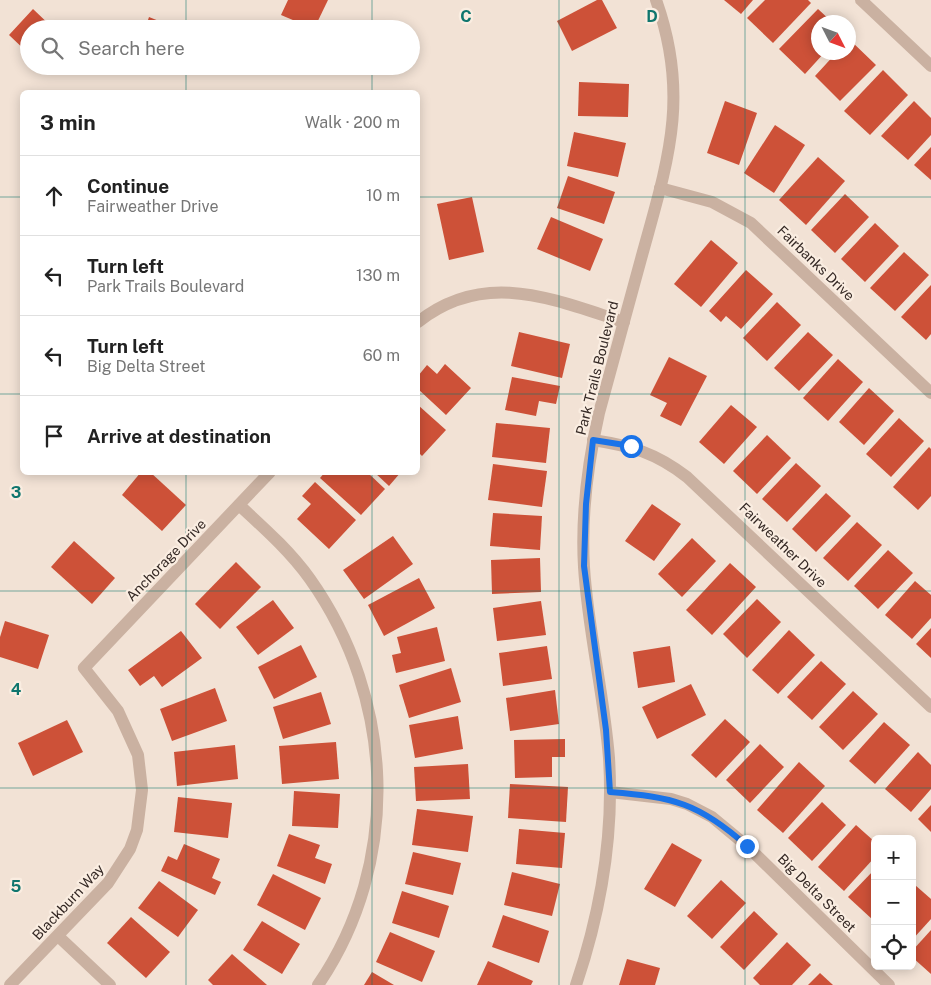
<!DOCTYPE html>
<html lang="en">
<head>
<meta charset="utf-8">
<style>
	body { margin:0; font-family:"Public Sans",sans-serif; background:#f2f2f2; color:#222 }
	.controls { position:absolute; right:15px; bottom:15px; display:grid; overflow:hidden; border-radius:8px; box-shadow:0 2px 12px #0003 }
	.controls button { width:45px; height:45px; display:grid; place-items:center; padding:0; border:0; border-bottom:1px solid #e0e0e0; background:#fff; color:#222; font:25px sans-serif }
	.compass { position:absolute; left:811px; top:15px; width:45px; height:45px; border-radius:50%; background:#fff; box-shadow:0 2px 12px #0003; rotate:132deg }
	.stop { position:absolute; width:15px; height:15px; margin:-11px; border:4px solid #1a73e8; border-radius:50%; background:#fff }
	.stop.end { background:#1a73e8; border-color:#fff; box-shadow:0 1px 5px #0008 }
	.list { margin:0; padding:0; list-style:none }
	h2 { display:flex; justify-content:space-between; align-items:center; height:65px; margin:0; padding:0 20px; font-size:21px }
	h2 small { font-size:16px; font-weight:400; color:#767676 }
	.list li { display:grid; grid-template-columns:32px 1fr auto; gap:15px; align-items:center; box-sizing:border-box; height:80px; padding:0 20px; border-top:1px solid #e0e0e0 }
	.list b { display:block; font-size:19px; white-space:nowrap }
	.list p { margin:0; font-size:16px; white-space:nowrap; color:#767676 }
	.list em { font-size:16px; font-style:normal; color:#767676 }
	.icon { flex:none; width:28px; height:28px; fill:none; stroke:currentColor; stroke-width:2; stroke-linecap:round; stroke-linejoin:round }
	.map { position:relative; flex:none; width:931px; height:985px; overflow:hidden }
	.search { position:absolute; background:#fff; box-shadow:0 2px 12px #0003; left:20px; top:20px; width:400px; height:55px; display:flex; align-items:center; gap:12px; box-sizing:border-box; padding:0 18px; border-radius:28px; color:#767676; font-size:19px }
	.panel { position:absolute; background:#fff; box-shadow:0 2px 12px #0003; left:20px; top:90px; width:400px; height:385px; border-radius:8px }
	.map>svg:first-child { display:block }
	.building { fill:#cd5138 }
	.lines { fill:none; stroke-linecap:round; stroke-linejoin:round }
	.minor { stroke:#cab1a1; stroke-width:12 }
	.route { stroke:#1a73e8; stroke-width:6 }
	.grid { fill:none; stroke:#0f766e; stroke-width:1; stroke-opacity:0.55 }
	.labels { text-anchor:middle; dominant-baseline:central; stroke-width:4.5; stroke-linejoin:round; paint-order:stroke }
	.street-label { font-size:14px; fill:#342824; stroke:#faede1 }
	.grid-label { font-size:16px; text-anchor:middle; font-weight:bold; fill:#0f766e; stroke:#faede1; stroke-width:4.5; stroke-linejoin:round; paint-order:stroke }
</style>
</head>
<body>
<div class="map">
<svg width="931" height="985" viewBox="0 0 931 985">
	<rect width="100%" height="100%" fill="#f2e2d5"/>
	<g class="building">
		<polygon points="288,0 328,0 314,29 281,15"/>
		<polygon points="597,0 602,0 617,28 572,51 557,21"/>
		<polygon points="724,0 753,0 741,14"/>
		<polygon points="765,0 808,0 811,3 773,43 747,18"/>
		<polygon points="33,9 54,29 29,29 29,54 9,35"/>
		<polygon points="818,9 832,22 818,22 818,52 825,52 805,74 779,49"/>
		<polygon points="149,17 169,25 167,29 145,29"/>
		<polygon points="850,40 876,65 840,101 815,76 837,52 848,52"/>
		<polygon points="42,66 58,66 50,75"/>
		<polygon points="130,66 154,66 150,75"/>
		<polygon points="160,66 181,66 178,74"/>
		<polygon points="883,70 908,95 870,135 844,111"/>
		<polygon points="579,82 629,84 628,117 578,116"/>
		<polygon points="725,101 757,113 739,165 707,153"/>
		<polygon points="914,101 931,118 931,135 908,160 881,136"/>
		<polygon points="775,125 805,145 774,193 744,173"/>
		<polygon points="574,132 626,143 618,177 567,166"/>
		<polygon points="931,147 931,180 914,165"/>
		<polygon points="818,157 845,181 806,225 779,200"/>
		<polygon points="568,176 615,192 604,224 557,208"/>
		<polygon points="845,194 869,217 835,253 811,230"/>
		<polygon points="472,197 484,252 449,260 437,204"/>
		<polygon points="551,217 603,239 590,271 537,249"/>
		<polygon points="875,223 899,246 865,282 841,259"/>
		<polygon points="711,240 738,263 701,307 674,284"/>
		<polygon points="904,252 929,275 895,311 870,288"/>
		<polygon points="746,270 773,294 741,329 726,316 721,322 709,311"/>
		<polygon points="931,285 931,334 926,340 901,317"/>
		<polygon points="777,302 801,325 767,361 743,338"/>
		<polygon points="519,332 570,344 562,378 511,366"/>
		<polygon points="808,332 833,355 799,391 774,368"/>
		<polygon points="669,357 707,376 681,426 660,416 667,403 650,395"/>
		<polygon points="838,359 863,382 828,421 803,398"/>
		<polygon points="445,364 471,388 446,415 418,389 418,376 427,365 437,374"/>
		<polygon points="512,377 560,386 556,404 539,401 536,416 505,410"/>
		<polygon points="869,388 894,411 864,445 839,422"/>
		<polygon points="418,405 446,430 422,456 418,452"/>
		<polygon points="731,405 757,427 724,464 699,442"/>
		<polygon points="899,418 924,441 891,477 866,454"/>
		<polygon points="496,423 550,428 546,463 492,457"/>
		<polygon points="767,435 791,458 757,494 733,471"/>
		<polygon points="929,447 931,449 931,496 918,510 893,487"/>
		<polygon points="796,463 821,486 787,522 762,499"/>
		<polygon points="493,464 547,471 542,507 488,500"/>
		<polygon points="141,472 150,472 186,505 162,531 122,495"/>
		<polygon points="325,472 367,472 385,489 361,515 320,478"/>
		<polygon points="374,472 401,472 389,486"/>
		<polygon points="315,482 356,520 329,549 297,519 311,504 302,496"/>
		<polygon points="826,493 851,516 816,552 792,529"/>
		<polygon points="652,504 681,524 654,561 625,541"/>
		<polygon points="493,513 542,516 540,550 490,546"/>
		<polygon points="857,522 882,545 848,581 823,558"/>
		<polygon points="393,536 413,564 364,599 343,570"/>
		<polygon points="692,538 716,561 682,597 658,574"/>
		<polygon points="74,541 115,578 92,604 51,567"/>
		<polygon points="888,550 913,573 878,609 854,586"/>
		<polygon points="540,558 541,592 492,594 491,560"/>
		<polygon points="236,562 261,587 220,629 195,604"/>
		<polygon points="730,563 756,587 712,635 686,610"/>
		<polygon points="419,578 435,608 384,636 368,605"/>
		<polygon points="915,581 931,595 931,618 912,639 885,615"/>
		<polygon points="757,599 781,622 747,658 723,634"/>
		<polygon points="273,600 294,628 258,655 236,627"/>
		<polygon points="541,601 546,635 497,641 493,608"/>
		<polygon points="5,621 49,635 38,669 0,657 0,637"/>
		<polygon points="437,627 445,661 396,673 392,655 401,653 397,637"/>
		<polygon points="931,628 931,658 916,644"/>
		<polygon points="789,630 815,655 778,694 752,670"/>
		<polygon points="181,631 202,658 162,687 154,676 140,686 128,670"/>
		<polygon points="301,645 317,677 274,699 258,667"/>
		<polygon points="547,646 552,679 503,686 499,653"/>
		<polygon points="670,646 675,682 638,688 633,652"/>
		<polygon points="821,661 846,684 812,720 787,697"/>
		<polygon points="451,668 461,702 409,718 399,685"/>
		<polygon points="691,684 706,715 657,739 642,707"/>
		<polygon points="215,688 227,721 172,741 160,709"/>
		<polygon points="555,690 559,724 510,731 506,698"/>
		<polygon points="853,691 878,714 843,750 819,727"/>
		<polygon points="321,692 331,724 283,739 273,707"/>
		<polygon points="458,716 463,749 415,758 409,725"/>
		<polygon points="725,719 750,742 716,778 691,755"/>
		<polygon points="67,720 83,752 33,776 18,743"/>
		<polygon points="884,722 910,745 875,784 849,761"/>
		<polygon points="565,739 565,757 552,757 552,777 515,778 514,740"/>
		<polygon points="336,742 339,779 282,784 279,746"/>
		<polygon points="760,744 784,767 750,803 726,780"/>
		<polygon points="235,745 238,779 177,786 174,752"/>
		<polygon points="918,752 931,765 931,789 911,812 885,789"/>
		<polygon points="799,762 825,786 783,833 757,810"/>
		<polygon points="468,764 470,799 416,801 414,767"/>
		<polygon points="510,784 568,787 566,822 508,818"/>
		<polygon points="294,791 340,794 338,828 292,826"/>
		<polygon points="178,797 232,803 228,838 174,832"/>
		<polygon points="822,802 846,825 812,861 788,838"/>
		<polygon points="931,805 931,832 918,819"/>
		<polygon points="417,809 473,816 468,852 412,845"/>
		<polygon points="856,825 875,842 875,857 844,891 818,867"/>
		<polygon points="519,829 565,833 562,868 516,864"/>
		<polygon points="289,834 320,845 315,858 332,864 325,884 277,866"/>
		<polygon points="672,843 702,860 675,907 644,889"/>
		<polygon points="184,844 220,859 212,878 221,882 215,895 161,871 168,856 177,860"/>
		<polygon points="413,852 461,863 453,895 405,884"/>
		<polygon points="875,869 875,918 873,920 848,897"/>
		<polygon points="512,872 560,884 552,916 504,905"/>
		<polygon points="273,874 321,898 305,930 257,905"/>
		<polygon points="721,880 746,903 712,939 687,916"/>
		<polygon points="159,881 198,910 178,937 138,908"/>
		<polygon points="915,885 931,899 931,919 912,940 912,888"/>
		<polygon points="402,891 449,906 439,938 392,923"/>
		<polygon points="754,911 778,934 744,970 720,947"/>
		<polygon points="503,915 549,931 539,963 492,947"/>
		<polygon points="131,917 170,952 146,978 107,943"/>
		<polygon points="262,921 300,944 282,974 243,950"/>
		<polygon points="931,930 931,974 912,957 912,951"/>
		<polygon points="390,932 435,951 422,982 376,962"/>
		<polygon points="787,942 811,965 792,985 760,985 753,978"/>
		<polygon points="232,954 267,985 213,985 208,980"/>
		<polygon points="627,959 660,968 655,985 619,985"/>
		<polygon points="488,961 533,981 531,985 477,985"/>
		<polygon points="372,972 394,985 364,985"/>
		<polygon points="820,973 833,985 808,985"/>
	</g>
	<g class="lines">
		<g class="minor">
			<polyline points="861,0 931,66"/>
			<polyline points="660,188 712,202 751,223 931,393"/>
			<path d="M418,322c67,-53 134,-23 206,0"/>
			<path d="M593,440c39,6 63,13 94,37l244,230"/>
			<path d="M239,505c25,23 51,46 71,74 85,120 92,283 8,406"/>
			<polyline points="610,792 671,799 687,804 712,817 747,846 889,985"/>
			<polyline points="58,936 110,985"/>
			<polyline points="10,985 108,883 130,849 137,830 142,790 138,755 118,711 84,668 270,472"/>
			<path d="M576,985c25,-74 38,-149 33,-227 -5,-64 -21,-127 -25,-191 -3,-51 4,-105 15,-154 14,-52 28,-103 42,-154 26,-95 50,-161 15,-259"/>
		</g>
	</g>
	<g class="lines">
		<path class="route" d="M631,446l-38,-6 -7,64 -2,62 22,164 4,62c63,5 89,11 137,54"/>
	</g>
	<path class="grid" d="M186,0v29M372,0v29M559,0v985M745,0v985M186,66v26M372,66v26M0,197h22M418,197h513M0,394h22M418,394h513M186,472v513M372,472v513M0,591h931M0,788h931"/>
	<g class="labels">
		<g class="street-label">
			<text transform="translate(816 263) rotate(44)">Fairbanks Drive</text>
			<text transform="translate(597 368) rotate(-76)">Park Trails Boulevard</text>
			<text transform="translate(783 545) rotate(44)">Fairweather Drive</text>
			<text transform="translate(166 560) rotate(-46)">Anchorage Drive</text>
			<text transform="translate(817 893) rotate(45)">Big Delta Street</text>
			<text transform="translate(68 902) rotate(-47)">Blackburn Way</text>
		</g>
	</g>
	<g class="grid-label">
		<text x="466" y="22">C</text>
		<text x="652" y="22">D</text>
		<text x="16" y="498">3</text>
		<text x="16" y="695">4</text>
		<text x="16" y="892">5</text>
	</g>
</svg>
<div class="controls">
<button>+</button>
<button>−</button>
<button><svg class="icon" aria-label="locate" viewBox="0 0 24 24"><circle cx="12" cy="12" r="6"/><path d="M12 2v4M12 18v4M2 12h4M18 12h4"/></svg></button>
</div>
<svg class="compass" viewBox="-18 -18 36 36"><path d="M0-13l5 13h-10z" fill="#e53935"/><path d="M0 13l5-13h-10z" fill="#767676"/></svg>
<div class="stop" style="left:631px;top:446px"></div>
<div class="stop end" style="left:747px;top:846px"></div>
<div class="search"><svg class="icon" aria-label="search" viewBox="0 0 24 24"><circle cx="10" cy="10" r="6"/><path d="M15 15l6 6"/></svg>Search here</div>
<section class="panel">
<h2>3 min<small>Walk · 200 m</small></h2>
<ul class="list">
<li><svg class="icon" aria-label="ahead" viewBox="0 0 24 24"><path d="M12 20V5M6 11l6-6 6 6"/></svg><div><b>Continue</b><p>Fairweather Drive</p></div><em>10 m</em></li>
<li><svg class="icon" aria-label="left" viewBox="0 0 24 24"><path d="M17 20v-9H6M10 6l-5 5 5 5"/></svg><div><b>Turn left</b><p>Park Trails Boulevard</p></div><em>130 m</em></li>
<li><svg class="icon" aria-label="left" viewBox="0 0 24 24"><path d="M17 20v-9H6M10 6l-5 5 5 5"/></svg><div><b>Turn left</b><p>Big Delta Street</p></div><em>60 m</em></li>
<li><svg class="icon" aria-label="arrive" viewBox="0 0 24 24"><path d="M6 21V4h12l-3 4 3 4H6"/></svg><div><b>Arrive at destination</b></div></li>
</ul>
</section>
</div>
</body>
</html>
